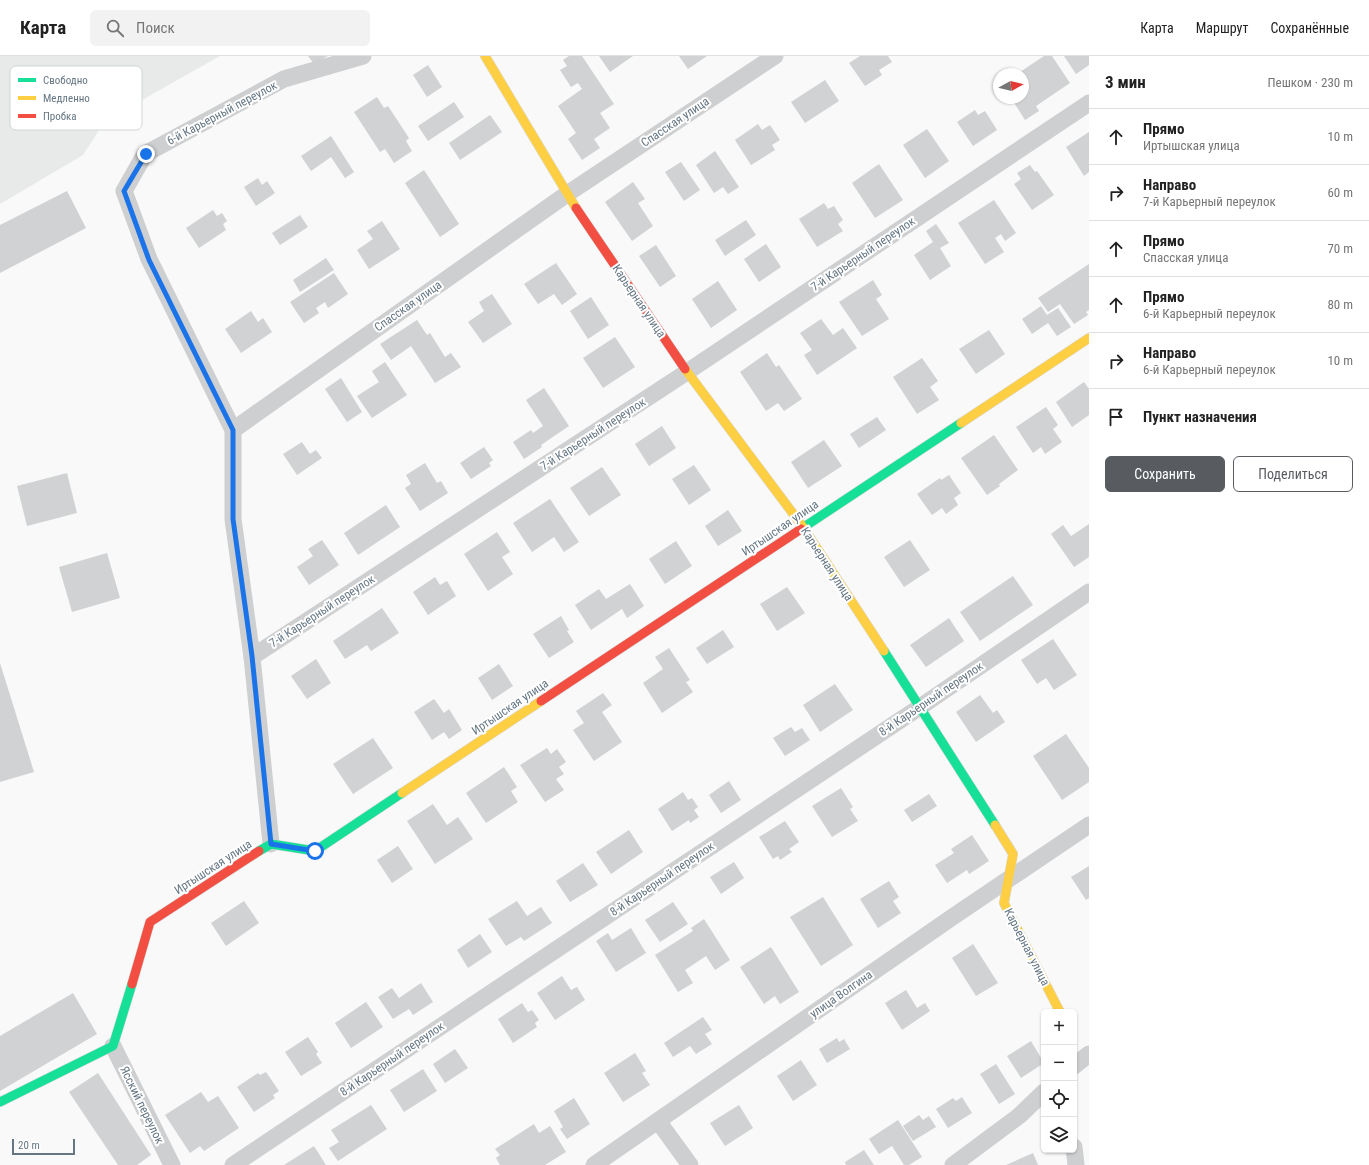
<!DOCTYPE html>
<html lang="ru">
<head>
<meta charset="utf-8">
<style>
	body { margin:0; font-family:"Roboto Condensed",sans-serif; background:#f2f2f2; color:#222 }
	.controls { position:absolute; right:12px; bottom:12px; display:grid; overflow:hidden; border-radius:6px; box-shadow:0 1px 3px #0004 }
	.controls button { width:36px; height:36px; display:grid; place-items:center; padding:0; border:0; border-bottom:1px solid #e0e0e0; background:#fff; color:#222; font:20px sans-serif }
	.compass { position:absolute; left:993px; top:12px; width:36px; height:36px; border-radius:50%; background:#fff; box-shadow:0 1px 3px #0004; rotate:82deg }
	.scale { position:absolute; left:12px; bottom:10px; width:63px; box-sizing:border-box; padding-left:4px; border:2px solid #657683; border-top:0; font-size:11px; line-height:14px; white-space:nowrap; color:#657683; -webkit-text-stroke:3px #fff; paint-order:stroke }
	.stop { position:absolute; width:12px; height:12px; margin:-9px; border:3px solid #1a73e8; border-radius:50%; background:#fff }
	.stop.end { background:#1a73e8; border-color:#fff; box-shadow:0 1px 4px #0008 }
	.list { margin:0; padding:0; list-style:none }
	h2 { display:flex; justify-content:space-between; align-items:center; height:52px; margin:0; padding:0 16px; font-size:17px }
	h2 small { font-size:13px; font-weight:400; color:#767676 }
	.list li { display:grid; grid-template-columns:26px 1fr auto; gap:12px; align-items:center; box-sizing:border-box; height:56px; padding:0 16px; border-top:1px solid #e0e0e0 }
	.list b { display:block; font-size:15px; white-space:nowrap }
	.list p { margin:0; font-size:13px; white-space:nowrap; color:#767676 }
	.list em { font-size:13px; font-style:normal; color:#767676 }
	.actions { display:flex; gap:8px; padding:12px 16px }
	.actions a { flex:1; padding:9px 0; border:1px solid #585c60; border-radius:6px; text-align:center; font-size:14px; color:#585c60 }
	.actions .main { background:#585c60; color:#fff }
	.icon { flex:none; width:22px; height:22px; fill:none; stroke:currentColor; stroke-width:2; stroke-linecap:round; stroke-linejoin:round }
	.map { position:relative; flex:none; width:1089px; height:1109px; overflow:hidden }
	header { display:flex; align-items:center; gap:24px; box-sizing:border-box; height:56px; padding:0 20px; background:#fff; border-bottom:1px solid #e0e0e0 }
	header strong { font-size:19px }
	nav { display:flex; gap:22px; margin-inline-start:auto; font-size:14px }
	.search { width:280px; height:36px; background:#f2f2f2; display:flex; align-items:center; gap:10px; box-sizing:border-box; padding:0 14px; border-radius:6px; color:#767676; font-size:15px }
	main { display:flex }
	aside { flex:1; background:#fff }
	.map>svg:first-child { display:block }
	.built { fill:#e8e9e9 }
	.building { fill:#d0d2d3 }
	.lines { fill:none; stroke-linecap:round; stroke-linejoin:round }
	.fast-casing { stroke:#d5d6d7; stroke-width:10 }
	.slow-casing { stroke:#d5d6d7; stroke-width:10 }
	.jam-casing { stroke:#d5d6d7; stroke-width:10 }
	.street { stroke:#cecfd0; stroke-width:17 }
	.fast { stroke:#16e098; stroke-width:9 }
	.slow { stroke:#ffcf43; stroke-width:9 }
	.jam { stroke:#f24e42; stroke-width:9 }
	.route { stroke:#1a73e8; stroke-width:5 }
	.labels { text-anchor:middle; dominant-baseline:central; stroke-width:4; stroke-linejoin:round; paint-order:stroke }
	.street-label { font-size:12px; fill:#657683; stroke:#fff }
	.key { fill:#fff; stroke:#d1d6da; stroke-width:1 }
	.key-label { font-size:11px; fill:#657683 }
</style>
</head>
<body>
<header>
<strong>Карта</strong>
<div class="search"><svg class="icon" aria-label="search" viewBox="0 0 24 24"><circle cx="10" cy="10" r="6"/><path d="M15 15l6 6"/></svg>Поиск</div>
<nav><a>Карта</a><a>Маршрут</a><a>Сохранённые</a></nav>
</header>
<main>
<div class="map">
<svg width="1089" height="1109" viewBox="0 0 1089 1109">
	<rect width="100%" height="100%" fill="#f9f9f9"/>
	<polygon class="built" points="0,0 220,0 105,65 83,99 0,148"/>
	<g class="building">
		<polygon points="308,0 328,0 314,8"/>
		<polygon points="569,0 582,0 614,48 600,57 610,72 594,83 600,92 582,104 568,83 576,77 558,50 582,33 578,27 571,31 560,14 567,10 563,4"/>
		<polygon points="599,0 633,0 610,16"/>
		<polygon points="679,0 707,0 688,13"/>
		<polygon points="860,0 888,0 892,6 879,14 882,19 865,30 849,7"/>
		<polygon points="1044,0 1052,0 1070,27 1036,50 1039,55 1025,64 1011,42 1023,42 1023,18 1017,18"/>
		<polygon points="1064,0 1089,0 1089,9 1076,18"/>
		<polygon points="428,9 442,31 427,41 413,19"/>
		<polygon points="825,24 839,45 805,67 791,46"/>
		<polygon points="377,41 384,52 388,50 409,82 406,85 412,95 394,107 385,93 380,96 354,56"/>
		<polygon points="454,46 464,61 428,85 418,70"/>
		<polygon points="975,54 978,59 985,55 997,74 973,90 957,66"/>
		<polygon points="490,59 502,76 460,104 449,87"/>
		<polygon points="758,68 762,74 770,69 780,84 772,89 775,94 751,109 735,84"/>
		<polygon points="927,73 949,105 925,122 903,89"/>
		<polygon points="1089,76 1089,116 1084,120 1066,91"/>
		<polygon points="331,80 354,116 345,122 331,101 311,115 301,100"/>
		<polygon points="715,95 739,131 728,138 723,131 714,137 696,109"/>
		<polygon points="681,106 700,134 684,145 665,116"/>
		<polygon points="879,108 903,144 875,162 852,127"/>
		<polygon points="1030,109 1035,116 1037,115 1054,139 1032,154 1014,128 1021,123 1017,117"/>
		<polygon points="424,114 459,168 440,181 405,127"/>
		<polygon points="258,122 262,129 267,125 275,137 256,150 244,131"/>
		<polygon points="633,126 645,143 638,147 653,170 632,185 605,146"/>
		<polygon points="67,135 86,172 0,217 0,169"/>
		<polygon points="994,144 1016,177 1005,185 1001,178 995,182 1004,196 985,208 958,167"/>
		<polygon points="824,147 828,153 834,150 843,164 838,168 843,175 817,191 799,163"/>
		<polygon points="213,154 217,160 222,157 227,165 223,168 226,174 199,192 186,172"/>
		<polygon points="300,159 308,171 280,189 272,177"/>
		<polygon points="746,164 756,179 725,200 715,184"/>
		<polygon points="382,165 400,193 369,213 357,194 373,183 367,175"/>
		<polygon points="936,168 949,187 940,192 951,210 930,224 914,199 933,186 926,175"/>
		<polygon points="766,188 781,211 759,226 744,203"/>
		<polygon points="656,189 676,220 660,231 639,200"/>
		<polygon points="326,202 334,214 300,236 293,224"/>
		<polygon points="556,207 577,238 562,249 554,238 538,248 524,228"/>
		<polygon points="1089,208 1089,254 1086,256 1088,259 1074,268 1060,248 1048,256 1038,242"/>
		<polygon points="334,217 348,238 328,252 325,246 316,252 319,257 304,267 290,246"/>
		<polygon points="873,224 882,239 876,243 889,263 862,280 839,246"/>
		<polygon points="718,225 737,254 711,272 692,243"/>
		<polygon points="492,238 512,268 483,287 468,266 484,255 479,246"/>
		<polygon points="591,241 609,269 588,283 570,255"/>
		<polygon points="1041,250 1047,259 1058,252 1071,271 1057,280 1048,267 1032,278 1022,263"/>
		<polygon points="251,255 258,266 263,262 272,276 241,297 225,273"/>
		<polygon points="821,263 833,279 843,272 857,292 817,319 804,299 812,294 800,277"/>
		<polygon points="417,264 427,279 430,277 445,301 451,297 461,311 435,327 411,290 391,304 380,288"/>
		<polygon points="989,274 1005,298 976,318 959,293"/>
		<polygon points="615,281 635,311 603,332 583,302"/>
		<polygon points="767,297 776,311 779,309 802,343 784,355 778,347 766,355 740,316"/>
		<polygon points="922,302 938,325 930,331 939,344 917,358 893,321"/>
		<polygon points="385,306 407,339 372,362 357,340 379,326 372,315"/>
		<polygon points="341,322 362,356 347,366 325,333"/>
		<polygon points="1084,326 1089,333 1089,359 1072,371 1056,346"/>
		<polygon points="544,332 569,370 541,389 542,391 524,403 513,386 531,374 533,377 543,370 526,344"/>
		<polygon points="1046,351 1058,369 1053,373 1062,386 1045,398 1041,391 1033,397 1016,371"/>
		<polygon points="877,361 886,374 859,392 850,378"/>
		<polygon points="662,370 676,392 649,410 635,388"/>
		<polygon points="994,379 1018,414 999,428 1000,430 987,439 961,402"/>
		<polygon points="824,384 842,410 808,432 791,406"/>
		<polygon points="302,386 310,398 316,394 322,402 297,419 283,398"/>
		<polygon points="484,391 493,404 489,407 491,410 471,423 460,407"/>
		<polygon points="425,407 437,427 441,425 448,437 420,455 405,432 411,428 406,419"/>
		<polygon points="694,409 711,434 689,449 672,423"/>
		<polygon points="602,411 621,439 589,460 570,432"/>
		<polygon points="67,417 77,457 27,470 17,430"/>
		<polygon points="949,419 961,437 954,442 958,449 946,458 942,452 932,459 917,438 940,422 941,424"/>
		<polygon points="550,443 579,486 564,496 554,481 532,496 513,467"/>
		<polygon points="386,449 400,471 358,499 344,477"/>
		<polygon points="728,454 742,475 718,490 705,470"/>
		<polygon points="1089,468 1089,501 1074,511 1051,478 1063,469 1071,480"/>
		<polygon points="497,476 510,496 502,501 513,518 488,535 464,498"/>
		<polygon points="322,484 339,509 309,529 297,511 313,500 308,493"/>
		<polygon points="910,484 930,514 904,531 884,501"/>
		<polygon points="676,485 692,510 665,528 649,503"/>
		<polygon points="107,497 120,542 72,556 59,511"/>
		<polygon points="1013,520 1033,549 980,585 960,556"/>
		<polygon points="435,521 440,529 447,525 456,540 428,559 413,536"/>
		<polygon points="630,528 644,550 627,562 622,553 591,574 575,549 599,533 606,543"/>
		<polygon points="787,531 805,557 777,575 760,548"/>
		<polygon points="382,552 399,577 371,595 367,589 345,603 333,585"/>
		<polygon points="561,560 569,574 567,575 574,586 549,602 533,578"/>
		<polygon points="949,562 964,585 926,611 910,589"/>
		<polygon points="723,574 734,591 707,608 696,592"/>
		<polygon points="1053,583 1077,619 1054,634 1046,622 1037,628 1021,604"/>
		<polygon points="669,592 690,624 686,626 693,636 662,657 643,627 663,613 655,601"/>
		<polygon points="316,603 331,627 307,643 291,620"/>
		<polygon points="0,607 34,716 0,726"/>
		<polygon points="499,608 513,630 492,644 478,622"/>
		<polygon points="835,628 853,654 820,676 803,649"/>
		<polygon points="603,637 612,649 602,656 622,686 594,705 573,674 584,667 576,655"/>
		<polygon points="980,639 993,657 997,654 1005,666 976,686 956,656"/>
		<polygon points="434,643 444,657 449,653 462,674 449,683 444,676 432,684 414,656"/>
		<polygon points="791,671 795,676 802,672 810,684 785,700 773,682"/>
		<polygon points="1066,678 1089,712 1089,726 1062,744 1033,700"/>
		<polygon points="373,682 393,712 353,738 333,708"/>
		<polygon points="547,692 551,698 557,693 566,706 559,711 564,718 556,723 564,734 545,746 520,709"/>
		<polygon points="504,711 517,731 511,735 518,746 486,767 466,737"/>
		<polygon points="729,725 741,744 721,757 709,739"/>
		<polygon points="841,732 853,751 850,753 858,765 832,781 812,750"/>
		<polygon points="683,736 688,744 692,742 698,751 694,754 699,761 690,767 689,764 672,775 658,753"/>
		<polygon points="929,738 937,750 912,766 904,754"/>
		<polygon points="433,748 447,769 458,761 473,783 435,808 407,765"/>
		<polygon points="785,765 799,786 789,793 792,796 780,804 778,800 773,803 759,781"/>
		<polygon points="629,774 643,796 611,818 596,796"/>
		<polygon points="972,779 989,805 969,818 967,814 947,827 935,809 954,797 951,793"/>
		<polygon points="398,790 413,813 392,827 377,804"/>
		<polygon points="734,806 744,822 721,838 710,821"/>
		<polygon points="583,807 598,829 570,846 556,825"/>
		<polygon points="1089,810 1089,842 1086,844 1071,821"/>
		<polygon points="889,825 899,841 893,845 901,857 878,872 860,843"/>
		<polygon points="823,841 853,889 821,910 790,861"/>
		<polygon points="244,845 259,867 226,890 211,867"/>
		<polygon points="517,845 527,860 541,851 552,867 524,885 521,881 506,890 488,863"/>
		<polygon points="673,846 688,868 660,886 645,864"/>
		<polygon points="704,863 730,904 715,914 706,900 685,914 693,927 678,936 655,899 693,875 691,872"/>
		<polygon points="631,872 646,897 616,916 596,885 608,877 612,884"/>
		<polygon points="480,878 492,896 468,912 457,894"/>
		<polygon points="973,888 998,927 976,940 952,902"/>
		<polygon points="771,891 799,936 780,948 775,940 764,948 740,911"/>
		<polygon points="562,920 571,934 577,931 585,944 555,964 537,937"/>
		<polygon points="421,927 433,946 413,959 409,953 393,963 378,941 392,932 399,942"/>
		<polygon points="906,934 917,952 925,947 930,955 902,974 885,947"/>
		<polygon points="73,937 97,978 0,1035 0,980"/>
		<polygon points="366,946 383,971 351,992 335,967"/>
		<polygon points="522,947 528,956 532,954 539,964 535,967 537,971 513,987 498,963"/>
		<polygon points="703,961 712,974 705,978 712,988 696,998 690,990 673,1001 664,987"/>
		<polygon points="308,981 318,996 316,998 322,1007 301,1020 285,996"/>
		<polygon points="837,982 839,986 844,983 850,993 827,1007 819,993"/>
		<polygon points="1031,985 1044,1007 1021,1022 1007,1000"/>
		<polygon points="455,993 468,1012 445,1027 433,1008"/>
		<polygon points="635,997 646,1015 642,1017 650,1029 623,1046 604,1017"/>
		<polygon points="801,1004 817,1029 793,1045 777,1020"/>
		<polygon points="996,1008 1015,1038 999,1048 980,1018"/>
		<polygon points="423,1013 437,1035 404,1056 390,1034"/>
		<polygon points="266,1016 279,1035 273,1039 275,1042 254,1056 237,1031 258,1017 260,1019"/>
		<polygon points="98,1017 151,1099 137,1109 118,1109 69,1036"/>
		<polygon points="201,1036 208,1046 218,1040 239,1072 204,1095 200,1090 190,1097 165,1059"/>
		<polygon points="962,1041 972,1057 948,1072 936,1053 953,1042 956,1045"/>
		<polygon points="574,1042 590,1068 567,1083 560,1073 563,1071 554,1055"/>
		<polygon points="371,1049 387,1073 338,1105 329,1092 339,1086 331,1074"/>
		<polygon points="739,1049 753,1072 725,1090 710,1067"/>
		<polygon points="919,1059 923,1064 929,1060 936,1071 913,1085 903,1070"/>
		<polygon points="898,1064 922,1101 909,1109 904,1109 892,1090 879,1098 869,1083"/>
		<polygon points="534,1068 539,1077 550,1070 566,1096 545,1109 500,1109 496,1102 500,1099 495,1093"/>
		<polygon points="314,1090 326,1109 284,1109"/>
		<polygon points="864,1094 874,1109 846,1109 845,1106"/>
		<polygon points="1033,1097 1038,1109 1006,1109"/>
	</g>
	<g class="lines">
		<g class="fast-casing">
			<g id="fast">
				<polyline points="801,473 961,367"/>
				<polyline points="884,595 995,769"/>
				<polyline points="259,795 271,788 315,795 402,737"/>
				<polyline points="0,1046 113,990 132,928"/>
			</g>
		</g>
		<g class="slow-casing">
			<g id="slow">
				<polyline points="485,0 576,152"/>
				<polyline points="685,313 803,471 884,595"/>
				<polyline points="961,367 1089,282"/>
				<polyline points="402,737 541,645"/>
				<polyline points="995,769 1013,798 1004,847 1060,956"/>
			</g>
		</g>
		<g class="jam-casing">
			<g id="jam">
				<polyline points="576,152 685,313"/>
				<polyline points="541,645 801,473"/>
				<polyline points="132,928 150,866 259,795"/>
			</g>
		</g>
		<g class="street">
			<polyline points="233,374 567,138 775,0"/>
			<polyline points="252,601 687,316 1089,47"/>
			<polyline points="271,788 252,601 233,463 233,374 149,203 124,135 145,98 284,23 363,0"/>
			<polyline points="113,990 172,1109"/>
			<polyline points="1074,1010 1089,998"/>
			<polyline points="658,1065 690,1109"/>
			<polyline points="1074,1091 1076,1109"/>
			<polyline points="233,1109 920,651 1089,536"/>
			<polyline points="594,1109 954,860 1089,769"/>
			<polyline points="953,1109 1019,1060 1044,1036"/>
		</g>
		<use href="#fast" class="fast"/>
		<use href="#slow" class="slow"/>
		<use href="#jam" class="jam"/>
	</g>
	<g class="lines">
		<polyline class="route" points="146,98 124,135 149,204 233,374 233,463 252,600 271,788 315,795"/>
	</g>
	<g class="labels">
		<g class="street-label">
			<text transform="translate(222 57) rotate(-28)">6-й Карьерный переулок</text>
			<text transform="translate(675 66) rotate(-34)">Спасская улица</text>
			<text transform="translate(863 198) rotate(-34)">7-й Карьерный переулок</text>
			<text transform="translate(639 245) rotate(56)">Карьерная улица</text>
			<text transform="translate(408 250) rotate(-35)">Спасская улица</text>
			<text transform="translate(593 378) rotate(-33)">7-й Карьерный переулок</text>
			<text transform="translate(780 472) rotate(-34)">Иртышская улица</text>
			<text transform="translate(827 508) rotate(57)">Карьерная улица</text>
			<text transform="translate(322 555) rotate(-33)">7-й Карьерный переулок</text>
			<text transform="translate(931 643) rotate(-34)">8-й Карьерный переулок</text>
			<text transform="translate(510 651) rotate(-34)">Иртышская улица</text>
			<text transform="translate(213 811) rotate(-33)">Иртышская улица</text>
			<text transform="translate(662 823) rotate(-34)">8-й Карьерный переулок</text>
			<text transform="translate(1027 891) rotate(63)">Карьерная улица</text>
			<text transform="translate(841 938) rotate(-35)">улица Волгина</text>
			<text transform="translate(392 1003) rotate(-34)">8-й Карьерный переулок</text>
			<text transform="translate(142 1049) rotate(64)">Ясский переулок</text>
		</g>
	</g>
	<rect x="10" y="10" width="132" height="64" rx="6" class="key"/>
	<rect x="18" y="22" width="18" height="4" fill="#16e098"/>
	<rect x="18" y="40" width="18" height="4" fill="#ffcf43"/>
	<rect x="18" y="58" width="18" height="4" fill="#f24e42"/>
	<g class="key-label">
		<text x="43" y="28">Свободно</text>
		<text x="43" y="46">Медленно</text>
		<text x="43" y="64">Пробка</text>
	</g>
</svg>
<div class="controls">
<button>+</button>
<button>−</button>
<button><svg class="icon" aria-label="locate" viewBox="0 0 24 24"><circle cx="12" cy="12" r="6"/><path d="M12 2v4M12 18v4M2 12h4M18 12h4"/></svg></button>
<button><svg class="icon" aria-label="layers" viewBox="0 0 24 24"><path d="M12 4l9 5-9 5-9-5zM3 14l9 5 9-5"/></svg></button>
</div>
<svg class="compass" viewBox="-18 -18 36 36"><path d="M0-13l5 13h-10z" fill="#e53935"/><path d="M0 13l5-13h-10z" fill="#767676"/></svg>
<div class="scale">20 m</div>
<div class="stop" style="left:315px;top:795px"></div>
<div class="stop end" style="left:146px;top:98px"></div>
</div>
<aside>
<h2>3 мин<small>Пешком · 230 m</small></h2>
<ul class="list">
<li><svg class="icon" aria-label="ahead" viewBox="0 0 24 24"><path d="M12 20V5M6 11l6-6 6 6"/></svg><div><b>Прямо</b><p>Иртышская улица</p></div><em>10 m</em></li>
<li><svg class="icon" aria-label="right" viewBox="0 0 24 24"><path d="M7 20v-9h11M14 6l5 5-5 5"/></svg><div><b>Направо</b><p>7-й Карьерный переулок</p></div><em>60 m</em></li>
<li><svg class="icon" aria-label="ahead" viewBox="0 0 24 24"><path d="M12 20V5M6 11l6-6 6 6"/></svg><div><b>Прямо</b><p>Спасская улица</p></div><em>70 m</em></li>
<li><svg class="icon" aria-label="ahead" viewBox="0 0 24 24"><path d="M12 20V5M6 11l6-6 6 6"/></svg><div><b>Прямо</b><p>6-й Карьерный переулок</p></div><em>80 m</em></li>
<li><svg class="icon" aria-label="right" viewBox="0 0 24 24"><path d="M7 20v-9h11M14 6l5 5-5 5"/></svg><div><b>Направо</b><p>6-й Карьерный переулок</p></div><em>10 m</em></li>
<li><svg class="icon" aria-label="arrive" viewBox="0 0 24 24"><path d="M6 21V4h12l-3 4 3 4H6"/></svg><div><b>Пункт назначения</b></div></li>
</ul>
<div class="actions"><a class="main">Сохранить</a><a>Поделиться</a></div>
</aside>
</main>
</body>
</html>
